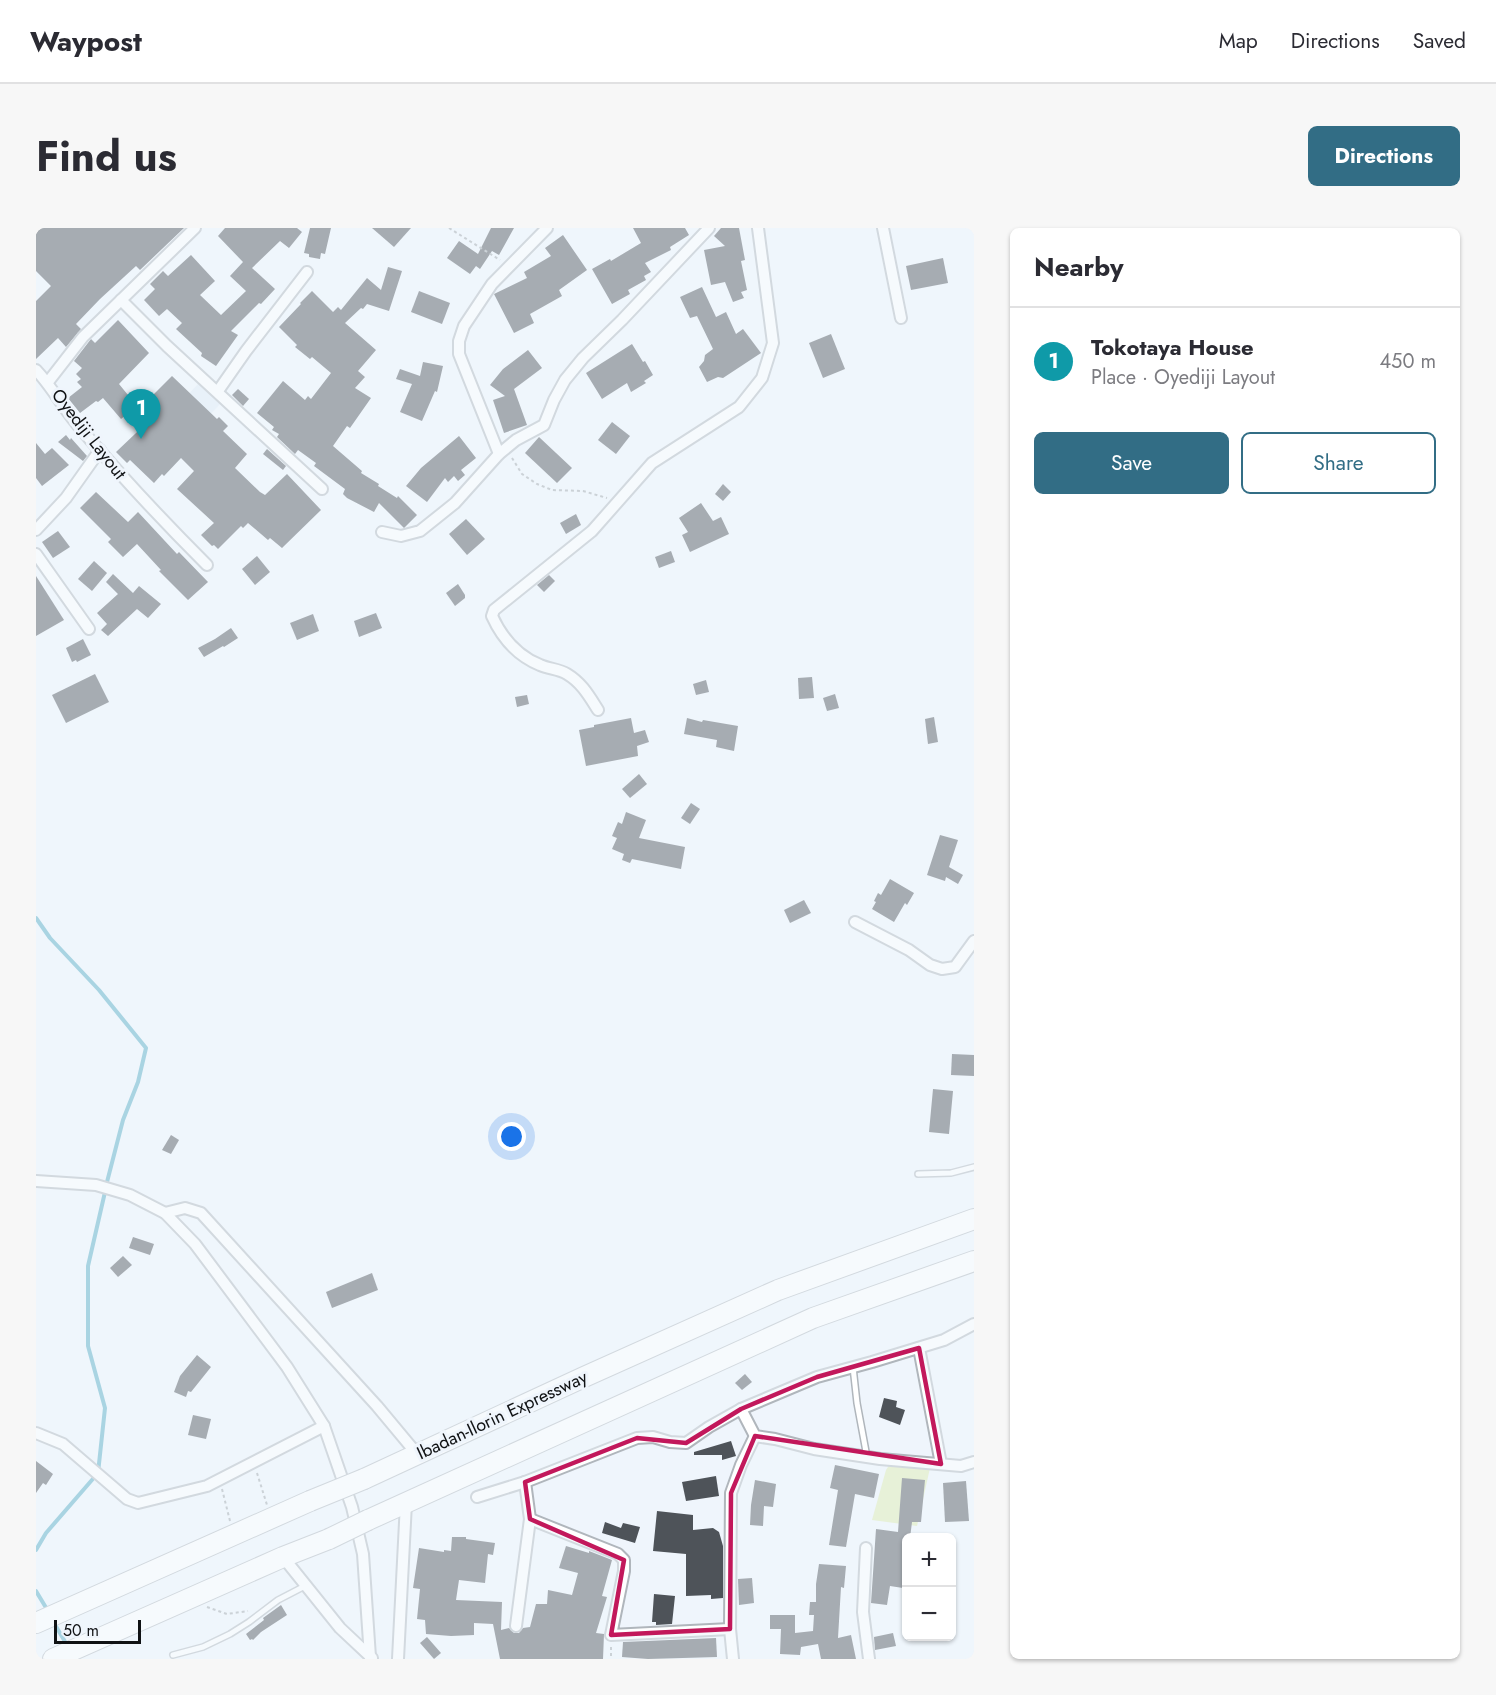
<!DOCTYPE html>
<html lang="en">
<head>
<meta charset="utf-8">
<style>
	body { margin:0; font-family:Jost,sans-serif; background:#f7f7f7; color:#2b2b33 }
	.controls { position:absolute; right:18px; bottom:18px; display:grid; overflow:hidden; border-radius:9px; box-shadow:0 2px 4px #0004 }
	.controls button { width:54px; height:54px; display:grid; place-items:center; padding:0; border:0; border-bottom:2px solid #e1e1e2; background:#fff; color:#2b2b33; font:30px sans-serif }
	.scale { position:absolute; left:18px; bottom:15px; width:87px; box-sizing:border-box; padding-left:6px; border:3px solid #101214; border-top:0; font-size:16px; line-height:21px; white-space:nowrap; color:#101214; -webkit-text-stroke:4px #eff5fc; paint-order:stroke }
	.you { position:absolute; left:476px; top:909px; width:21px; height:21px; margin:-15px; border:4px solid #fff; border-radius:50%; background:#1a73e8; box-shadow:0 0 0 9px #1a73e833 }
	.badge { display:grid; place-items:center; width:39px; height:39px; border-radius:50%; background:#326d85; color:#fff; font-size:20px; font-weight:700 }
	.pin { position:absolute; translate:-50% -50px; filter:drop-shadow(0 2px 3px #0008) }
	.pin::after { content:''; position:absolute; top:32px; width:21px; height:18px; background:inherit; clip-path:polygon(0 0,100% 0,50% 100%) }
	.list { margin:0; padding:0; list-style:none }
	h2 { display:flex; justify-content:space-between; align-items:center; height:78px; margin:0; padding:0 24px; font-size:26px }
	h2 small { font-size:20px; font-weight:400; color:#7c7c81 }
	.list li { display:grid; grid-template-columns:39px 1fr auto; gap:18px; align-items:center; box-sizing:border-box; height:108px; padding:0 24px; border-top:2px solid #e1e1e2 }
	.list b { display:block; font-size:22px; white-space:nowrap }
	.list p { margin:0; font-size:20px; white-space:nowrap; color:#7c7c81 }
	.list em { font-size:20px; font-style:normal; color:#7c7c81 }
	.actions { display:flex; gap:12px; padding:18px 24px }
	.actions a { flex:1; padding:14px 0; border:2px solid #326d85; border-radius:9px; text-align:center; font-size:21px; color:#326d85 }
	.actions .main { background:#326d85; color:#fff }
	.map { position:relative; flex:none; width:938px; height:1431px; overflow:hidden; border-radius:9px }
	header { display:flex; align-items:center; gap:36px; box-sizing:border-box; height:84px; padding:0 30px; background:#fff; border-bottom:2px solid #e1e1e2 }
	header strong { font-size:28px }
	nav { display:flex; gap:33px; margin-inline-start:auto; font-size:21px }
	.intro { display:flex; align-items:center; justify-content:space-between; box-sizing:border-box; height:144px; padding:0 36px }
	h1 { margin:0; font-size:42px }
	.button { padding:15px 27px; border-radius:9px; background:#326d85; color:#fff; font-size:21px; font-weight:700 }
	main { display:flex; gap:36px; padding:0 36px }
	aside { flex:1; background:#fff; border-radius:9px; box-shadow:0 2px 4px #0004 }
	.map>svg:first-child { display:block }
	.built { fill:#dfebf7 }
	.green { fill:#deeaae }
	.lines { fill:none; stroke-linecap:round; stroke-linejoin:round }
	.stream { stroke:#55abc4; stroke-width:4 }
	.building { fill:#4e5359 }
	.lane-casing { stroke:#b0b6bc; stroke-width:8 }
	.street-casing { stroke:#b0b6bc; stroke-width:14 }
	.highway-casing { stroke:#b0b6bc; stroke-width:22 }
	.path { stroke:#a1a6ab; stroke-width:2; stroke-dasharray:3 3; stroke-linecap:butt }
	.lane { stroke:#fff; stroke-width:5 }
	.street { stroke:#fff; stroke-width:10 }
	.highway { stroke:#fff; stroke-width:20 }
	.highway-bridge-casing { stroke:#b0b6bc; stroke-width:22; stroke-linecap:butt }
	.highway-bridge { stroke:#fff; stroke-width:20 }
	.marked { fill:none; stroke:#c2185b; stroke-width:4.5; stroke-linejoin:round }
	.labels { text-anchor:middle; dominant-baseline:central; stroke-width:6; stroke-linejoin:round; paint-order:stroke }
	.street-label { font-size:18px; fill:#101214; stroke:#eff5fc }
</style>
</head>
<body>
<header>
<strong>Waypost</strong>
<nav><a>Map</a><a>Directions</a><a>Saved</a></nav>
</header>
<div class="intro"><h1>Find us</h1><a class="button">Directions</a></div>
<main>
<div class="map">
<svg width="938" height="1431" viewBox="0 0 938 1431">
	<rect width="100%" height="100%" fill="#eff5fc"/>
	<polygon class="built" points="162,156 184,176 160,201 139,181"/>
	<polygon class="green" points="854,1236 894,1240 881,1298 836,1292 850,1242"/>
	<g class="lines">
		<g class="stream">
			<polyline points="0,690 14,710 63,762 110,820 102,854 87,892 71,954"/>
			<polyline points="0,1322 10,1305 62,1245 69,1180 52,1118 52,1038 69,964"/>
			<polyline points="0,1363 12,1383"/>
			<polyline points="18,1395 31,1417"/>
		</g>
	</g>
	<g class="building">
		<polygon points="0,0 148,0 104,42 100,38 64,71 40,96 45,101 30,119 22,110 0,131 0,73 15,58 0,43"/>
		<polygon points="189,0 261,0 266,4 253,20 244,13 216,40 239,61 225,76 223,75 195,103 202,107 180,138 165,128 166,125 140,101 146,95 131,81 123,88 108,72 119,61 114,56 127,43 132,48 155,27 179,53 164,67 185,87 210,63 194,48 207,34 182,8"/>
		<polygon points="274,0 295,0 289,26 285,25 284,31 273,29 273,26 268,25"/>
		<polygon points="336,0 375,0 358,19"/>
		<polygon points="455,0 478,0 463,27 456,23 444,41 440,38 434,46 411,30 423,13 442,26"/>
		<polygon points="597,0 649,0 653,7 634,19 635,22 609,35 615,44 608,48 610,52 592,62 594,66 576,76 556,41 574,31 575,33 605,15"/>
		<polygon points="685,0 703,0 709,32 705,33 711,62 705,64 708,70 697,74 689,54 675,57 668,22 689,18 678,8"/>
		<polygon points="527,7 551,42 523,62 526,68 494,86 498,95 478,105 458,66 491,50 488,44 515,28 509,20"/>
		<polygon points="907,30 912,55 875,62 870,38"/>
		<polygon points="352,39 366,43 353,83 331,76 327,81 325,80 309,95 340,122 322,143 329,149 319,160 335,170 314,200 311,198 297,218 326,243 325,245 343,256 342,258 361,270 362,268 381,287 368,300 343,275 338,284 311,270 307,266 309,261 278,238 280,235 262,222 259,226 241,209 243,206 236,202 238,199 221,185 247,153 269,172 272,168 275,171 295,145 276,129 274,131 259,119 261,117 243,99 265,76 264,75 276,63 297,84 302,79 305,82 331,50 345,62"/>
		<polygon points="666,59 680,89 690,84 700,106 707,101 725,125 687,150 682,149 671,154 663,139 668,133 669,127 677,121 661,88 654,90 644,69"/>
		<polygon points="383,63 414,75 406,96 375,84"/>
		<polygon points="82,92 113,125 83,156 101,178 85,191 67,170 62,174 60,173 44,185 32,170 46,159 41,154 45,151 40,146 46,140 38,133 55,111 59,115"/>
		<polygon points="795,106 809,141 787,150 773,115"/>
		<polygon points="596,116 607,134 609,133 617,147 608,153 610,155 595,164 591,155 566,171 550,145"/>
		<polygon points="492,122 506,140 478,161 491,197 468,205 457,172 469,168 454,157 467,141"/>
		<polygon points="387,134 407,138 401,164 399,163 386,193 364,184 376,156 360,151 364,141 384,148"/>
		<polygon points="136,148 181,191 183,189 192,198 187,203 211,226 199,240 224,264 229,267 251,246 285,282 246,320 234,310 232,312 212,295 207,300 205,298 182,321 178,317 176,318 165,307 178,295 141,261 158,243 145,230 128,248 126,246 118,255 94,232 91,235 80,224 119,187 108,176"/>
		<polygon points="202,161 213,171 207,178 196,167"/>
		<polygon points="576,194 594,208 580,226 562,212"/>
		<polygon points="30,207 34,212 35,210 51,228 47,233 22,214"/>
		<polygon points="423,208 440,230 425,242 429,247 422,253 418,248 412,254 409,250 391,274 370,258 385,240"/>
		<polygon points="503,209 536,240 521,255 489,225"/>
		<polygon points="0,215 9,226 16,220 33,237 6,258 0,250"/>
		<polygon points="231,221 250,238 247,242 227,226"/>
		<polygon points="687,256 695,264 687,273 679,266"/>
		<polygon points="60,264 92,294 102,284 141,326 143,324 172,354 152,372 123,343 125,342 101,316 87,329 72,314 75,311 44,280"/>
		<polygon points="665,275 677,293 685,289 693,306 654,324 646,307 652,304 643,290"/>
		<polygon points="540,286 545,297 530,306 524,295"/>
		<polygon points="430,291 449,311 431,327 413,306"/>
		<polygon points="22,303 34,319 17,330 6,314"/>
		<polygon points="635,323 639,334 623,340 619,329"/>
		<polygon points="221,328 234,344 219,357 206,341"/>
		<polygon points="58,333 71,345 56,363 42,351"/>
		<polygon points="77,346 97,365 103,358 125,376 112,390 101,381 72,408 65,402 71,396 61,385 82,366 70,354"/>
		<polygon points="513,347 519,353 508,364 501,357"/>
		<polygon points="0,348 28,392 0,408"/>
		<polygon points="422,356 429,367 429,370 419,378 410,365"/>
		<polygon points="340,385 346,400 323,409 318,393"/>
		<polygon points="277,386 283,403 261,412 254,395"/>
		<polygon points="195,400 202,410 188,419 187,418 168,429 162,420 179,411"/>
		<polygon points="47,411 55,427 41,434 40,432 36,434 30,420"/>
		<polygon points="59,446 73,474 30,495 16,467"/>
		<polygon points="776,449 778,470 763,471 762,450"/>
		<polygon points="670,452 673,464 660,467 657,456"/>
		<polygon points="799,466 803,480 791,483 787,470"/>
		<polygon points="491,467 493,476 481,479 479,469"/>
		<polygon points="898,489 902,514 892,516 889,491"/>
		<polygon points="595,490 598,505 609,502 613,514 601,518 602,528 550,538 543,502 558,499 558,497"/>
		<polygon points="651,490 666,494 667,492 702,498 698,523 680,519 681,512 648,506"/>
		<polygon points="603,546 611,556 594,570 586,561"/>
		<polygon points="655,575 664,581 654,596 645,590"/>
		<polygon points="590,584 610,592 603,610 649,619 645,641 596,631 594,635 586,632 588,626 576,621 581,610 576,608 582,594 586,596"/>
		<polygon points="904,607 922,612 913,639 927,647 922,656 910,649 909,653 891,647"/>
		<polygon points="854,651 878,665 871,677 869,675 858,694 836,681 840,674 838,673 842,665 845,667"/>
		<polygon points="768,672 775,685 754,695 748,682"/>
		<polygon points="916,826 938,827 938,848 915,847"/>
		<polygon points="897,861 917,863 913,906 893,904"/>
		<polygon points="135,907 143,912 135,926 126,922"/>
		<polygon points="97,1009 118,1016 114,1027 93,1020"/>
		<polygon points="87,1028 96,1037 82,1049 74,1040"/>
		<polygon points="336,1045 342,1062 296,1080 290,1064"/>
		<polygon points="161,1127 175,1139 155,1164 152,1163 150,1169 138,1164 144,1148"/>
		<polygon points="709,1146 716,1154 706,1162 699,1155"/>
		<polygon points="848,1170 861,1173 860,1179 869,1182 864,1197 843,1189"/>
		<polygon points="157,1187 175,1191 170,1211 152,1207"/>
		<polygon points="695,1213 700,1228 686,1232 686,1227 658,1227 658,1224"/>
		<polygon points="0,1233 17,1246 10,1257 7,1255 0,1265"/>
		<polygon points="799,1237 843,1246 838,1270 819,1266 810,1319 793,1317 802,1262 794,1260"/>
		<polygon points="680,1248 683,1268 650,1273 646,1254"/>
		<polygon points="866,1250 889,1252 885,1294 876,1294 874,1310 870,1310 870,1330 867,1360 854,1358 851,1377 835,1375 840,1301 862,1304"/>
		<polygon points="719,1252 740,1256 737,1279 728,1278 727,1298 714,1297 715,1277"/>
		<polygon points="930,1253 933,1293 909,1294 907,1255"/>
		<polygon points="621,1283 657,1287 657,1302 677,1300 683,1304 687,1318 687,1370 675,1371 675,1367 650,1368 650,1326 617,1323"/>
		<polygon points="569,1294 585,1300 587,1295 604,1299 599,1315 566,1305"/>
		<polygon points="416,1309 430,1309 430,1311 459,1315 457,1327 452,1326 449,1355 423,1352 420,1372 466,1374 465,1402 473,1400 478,1405 483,1405 487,1400 494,1399 500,1376 511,1376 512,1362 536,1367 542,1345 523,1340 530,1318 553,1325 553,1323 576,1332 566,1368 571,1369 560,1405 568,1406 567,1431 464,1431 457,1396 438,1395 438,1407 415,1408 390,1406 389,1392 381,1391 384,1361 377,1360 383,1320 408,1324 408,1322 415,1323"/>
		<polygon points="783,1336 810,1338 808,1360 805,1359 802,1410 815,1407 820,1431 785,1431 782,1416 765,1419 764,1427 744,1426 745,1401 734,1401 734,1387 759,1387 759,1405 777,1403 778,1387 773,1387 774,1374 780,1374 780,1356"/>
		<polygon points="716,1350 718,1375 703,1377 702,1351"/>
		<polygon points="618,1366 639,1368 636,1396 620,1397 620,1394 616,1394"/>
		<polygon points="245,1377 251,1387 225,1404 217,1412 216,1411 214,1412 210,1406 228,1392 227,1390"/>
		<polygon points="857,1405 860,1418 839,1422 838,1409"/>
		<polygon points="391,1409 405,1425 398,1431 384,1415"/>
		<polygon points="680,1410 681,1429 612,1431 586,1429 587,1414"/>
	</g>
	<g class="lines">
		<g class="lane-casing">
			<g id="lane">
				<polyline points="882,946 915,945 938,939"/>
				<polyline points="817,1139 821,1175 831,1229"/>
				<polyline points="137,1427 167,1419 194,1406 213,1394 242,1372 269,1358"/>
			</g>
		</g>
		<g class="street-casing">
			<g id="street">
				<polyline points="847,0 865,90"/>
				<polyline points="85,72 131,118 286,261"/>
				<path d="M0,142c17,18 28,40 45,59 40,47 82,92 126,136"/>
				<polyline points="12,154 47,109 159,0"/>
				<polyline points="182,163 210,123 271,44"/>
				<polyline points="463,226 423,126 423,113 428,98 456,56 511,0"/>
				<polyline points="0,302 30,270 64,222"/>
				<polyline points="346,304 365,308 384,303 419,275 463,226 480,212 508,197 518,172 529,152 547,130 586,92 673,0"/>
				<polyline points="0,326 53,401"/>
				<path d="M562,482c-9,-14 -16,-27 -31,-36 -8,-5 -18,-5 -27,-9 -22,-9 -38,-27 -48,-49l2,-6 98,-79 60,-68 87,-56 23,-29 11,-35 -15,-115"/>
				<polyline points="819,694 873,722 894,737 906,741 919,739 938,713"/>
				<polyline points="0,953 60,957 94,967 129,985 159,1016 251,1139 288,1198 316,1279 327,1326 334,1429"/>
				<polyline points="129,985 149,980 165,985 341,1178 381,1226"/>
				<polyline points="883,1120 905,1236"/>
				<polyline points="705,1181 719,1208 739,1211 778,1221 844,1231 925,1238 938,1234"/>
				<polyline points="0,1205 27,1216 91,1271 102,1275 171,1258 288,1198"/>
				<polyline points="441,1269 489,1254 601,1210 617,1209 634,1214 650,1215 673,1199 705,1181 781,1149 836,1134 908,1112 938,1096"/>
				<polyline points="494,1291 582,1326 588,1332 588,1343 575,1407 694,1401"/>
				<polyline points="830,1320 827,1384 833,1431"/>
				<polyline points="247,1329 304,1400 336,1430"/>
				<polyline points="480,1398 494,1291 489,1254"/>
				<polyline points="362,1431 370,1275"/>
				<polyline points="697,1431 694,1401 695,1265 705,1237 719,1208"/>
			</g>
		</g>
		<g class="highway-casing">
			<g id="highway">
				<polyline points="328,1251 548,1149 742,1062 938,991"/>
				<polyline points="332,1292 777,1090 938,1033"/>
				<polyline points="0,1395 274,1273"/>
				<polyline points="17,1431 247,1329 293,1311"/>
			</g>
		</g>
		<g class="path">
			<polyline points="413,0 464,32"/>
			<polyline points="476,230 486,246 501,256 516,262 547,263 571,270"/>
			<polyline points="221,1245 231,1277"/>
			<polyline points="186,1261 194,1293"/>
			<polyline points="171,1379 191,1386 212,1383"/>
			<polyline points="575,1419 575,1431"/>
		</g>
		<use href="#lane" class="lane"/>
		<use href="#street" class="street"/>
		<use href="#highway" class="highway"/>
		<g class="highway-bridge-casing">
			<g id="highway-bridge">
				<polyline points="274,1273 328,1251"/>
				<polyline points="293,1311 332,1292"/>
			</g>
		</g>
		<use href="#highway-bridge" class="highway-bridge"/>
	</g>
	<path d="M0 0H938V1431H0ZM883,1120l22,116 -186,-28 -24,57 -1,136 -119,6 13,-75 -94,-41 -5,-37 112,-44 49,5 55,-34 76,-32z" fill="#eff5fc" fill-opacity=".55" fill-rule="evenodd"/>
	<path class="marked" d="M883,1120l22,116 -186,-28 -24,57 -1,136 -119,6 13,-75 -94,-41 -5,-37 112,-44 49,5 55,-34 76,-32z"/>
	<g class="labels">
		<g class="street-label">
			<text transform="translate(53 206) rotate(52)">Oyediji Layout</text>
			<text transform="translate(466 1187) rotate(-25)">Ibadan-Ilorin Expressway</text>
		</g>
	</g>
</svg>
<div class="controls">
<button>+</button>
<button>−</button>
</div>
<div class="scale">50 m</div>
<div class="you"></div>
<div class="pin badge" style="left:105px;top:211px;background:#0f9aa8">1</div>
</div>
<aside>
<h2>Nearby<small></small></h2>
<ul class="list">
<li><span class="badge" style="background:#0f9aa8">1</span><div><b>Tokotaya House</b><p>Place · Oyediji Layout</p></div><em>450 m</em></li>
</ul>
<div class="actions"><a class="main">Save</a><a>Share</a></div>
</aside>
</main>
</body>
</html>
